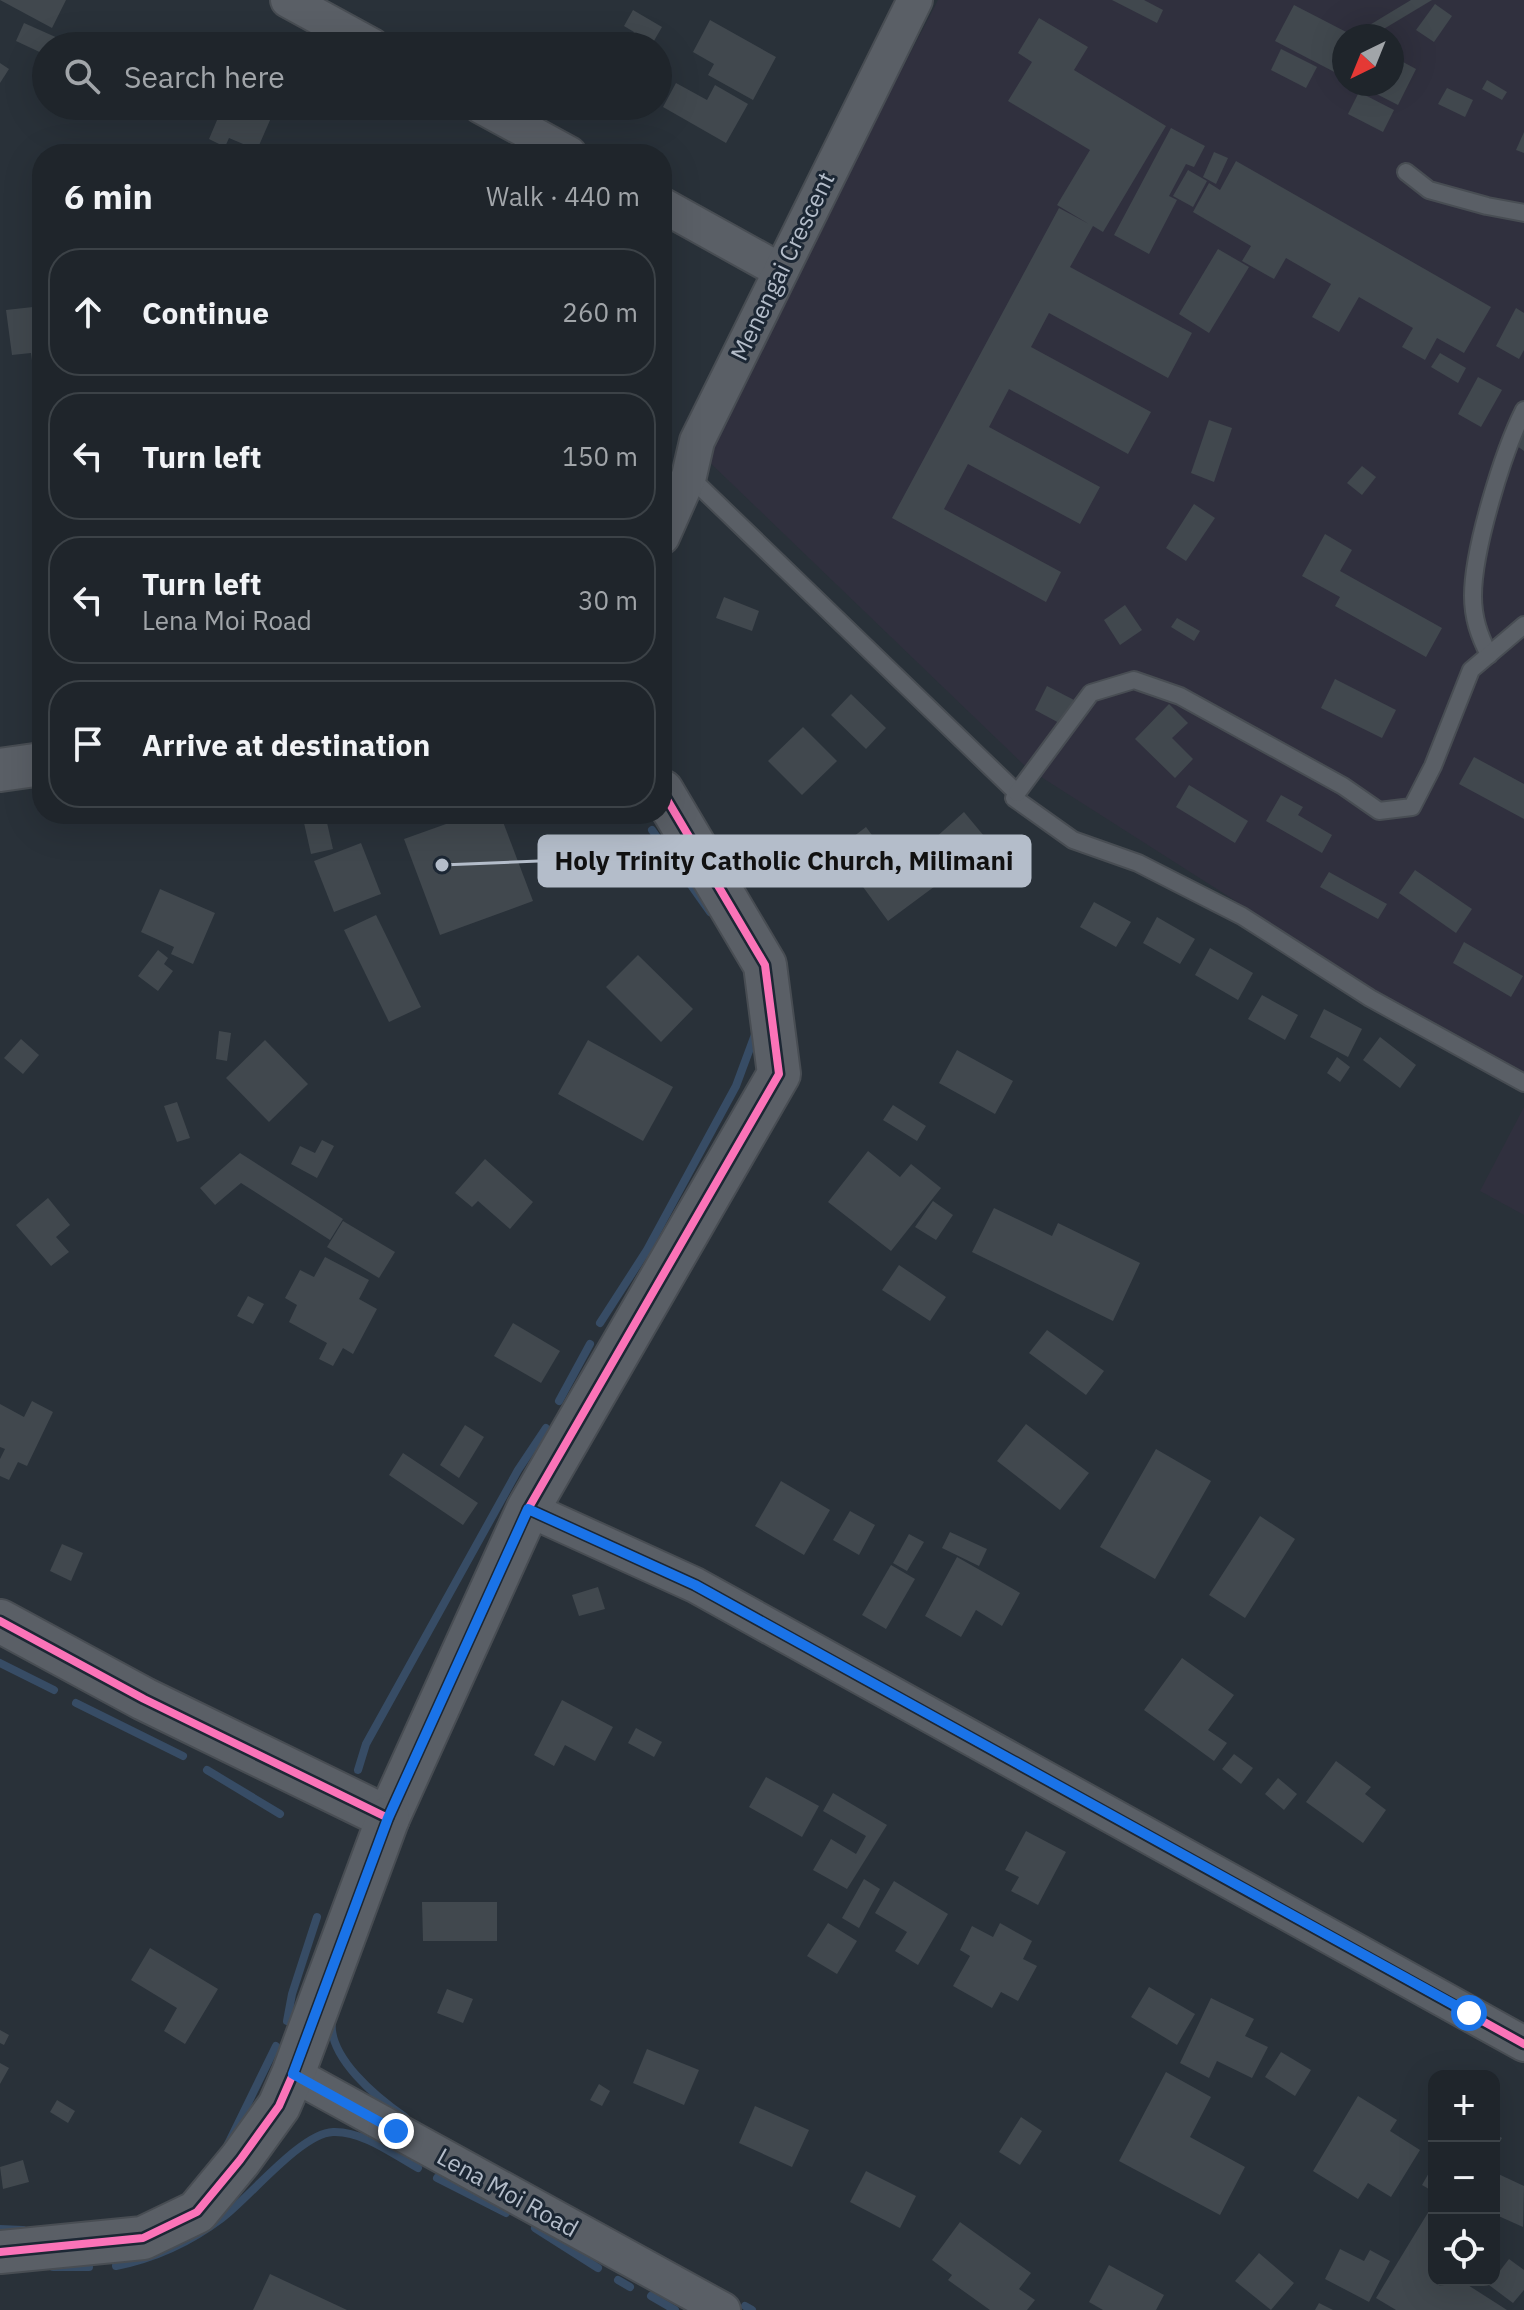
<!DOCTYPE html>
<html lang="en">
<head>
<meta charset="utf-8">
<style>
	body { margin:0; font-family:"IBM Plex Sans",sans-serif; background:#2c3137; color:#f1f3f6 }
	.controls { position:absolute; right:24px; bottom:24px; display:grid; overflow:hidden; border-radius:16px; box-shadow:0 8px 32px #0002 }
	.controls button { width:72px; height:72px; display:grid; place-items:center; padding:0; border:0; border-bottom:2px solid #3c4247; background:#1f252b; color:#f1f3f6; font:40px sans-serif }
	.compass { position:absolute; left:1332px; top:24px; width:72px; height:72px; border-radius:50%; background:#1f252b; box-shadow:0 8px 32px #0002; rotate:223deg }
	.stop { position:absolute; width:24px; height:24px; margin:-18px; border:6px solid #1a73e8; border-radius:50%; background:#fff }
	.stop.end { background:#1a73e8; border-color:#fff; box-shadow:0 2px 8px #0008 }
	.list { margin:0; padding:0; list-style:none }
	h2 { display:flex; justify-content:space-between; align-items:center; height:104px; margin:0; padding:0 32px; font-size:34px }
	h2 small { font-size:26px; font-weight:400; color:#a1a5a9 }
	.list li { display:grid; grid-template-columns:52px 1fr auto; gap:24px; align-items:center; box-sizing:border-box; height:128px; margin:0 16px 16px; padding:0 16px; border:2px solid #3c4247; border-radius:32px }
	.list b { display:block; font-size:30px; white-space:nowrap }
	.list p { margin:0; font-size:26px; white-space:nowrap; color:#a1a5a9 }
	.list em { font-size:26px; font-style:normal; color:#a1a5a9 }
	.icon { flex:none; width:44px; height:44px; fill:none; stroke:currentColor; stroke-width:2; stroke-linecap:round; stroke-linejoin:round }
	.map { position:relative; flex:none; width:1524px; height:2310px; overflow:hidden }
	.search { position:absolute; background:#1f252b; box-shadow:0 8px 32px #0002; left:32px; top:32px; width:640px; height:88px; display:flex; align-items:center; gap:20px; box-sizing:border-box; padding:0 28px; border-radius:44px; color:#a1a5a9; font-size:30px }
	.panel { position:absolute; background:#1f252b; box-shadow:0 8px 32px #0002; left:32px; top:144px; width:640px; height:680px; border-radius:32px }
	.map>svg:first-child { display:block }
	.medical { fill:#30303e; fill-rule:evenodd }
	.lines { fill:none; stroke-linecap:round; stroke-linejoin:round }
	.stream { stroke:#374c65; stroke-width:8 }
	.building { fill:#41484e }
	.service-casing { stroke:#484d53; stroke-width:20 }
	.minor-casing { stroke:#484d53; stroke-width:38 }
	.tertiary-casing { stroke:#484d53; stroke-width:46 }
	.service { stroke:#5a5f66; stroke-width:16 }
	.minor { stroke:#5a5f66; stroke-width:34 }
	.tertiary { stroke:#5a5f66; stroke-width:42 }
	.cycleway-casing { stroke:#1c2734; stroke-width:13 }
	.cycleway { stroke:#fb73b8; stroke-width:8 }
	.route { stroke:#1a73e8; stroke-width:10 }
	.labels { text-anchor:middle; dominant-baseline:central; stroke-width:6; stroke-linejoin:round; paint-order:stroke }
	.street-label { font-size:24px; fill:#b4bdca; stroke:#1c2734 }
	.leader { fill:none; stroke:#b4bdca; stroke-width:3 }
	.callout-dot { fill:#b4bdca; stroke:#1c2734; stroke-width:3 }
	.callout { fill:#b4bdca; stroke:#b4bdca; stroke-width:3 }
	.callout-label { font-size:26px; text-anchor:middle; font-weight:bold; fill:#111 }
</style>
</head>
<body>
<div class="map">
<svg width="1524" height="2310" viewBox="0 0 1524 2310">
	<rect width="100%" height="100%" fill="#293139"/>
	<g class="medical">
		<path d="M938,0h586v1085l-497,-317 -326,-314zM1344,36h48v48h-48z"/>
		<polygon points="1524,1107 1524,1215 1480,1191"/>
	</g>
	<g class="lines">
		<g class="stream">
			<polyline points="652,830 710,912"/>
			<polyline points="600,1323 647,1250 736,1086 756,1032"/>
			<polyline points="559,1401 590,1344"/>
			<polyline points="0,1663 54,1690"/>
			<polyline points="76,1703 183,1756"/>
			<polyline points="207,1770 280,1814"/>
			<polyline points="358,1770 366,1744 518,1470 546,1428"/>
			<path d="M332,2020c-5,37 45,78 73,97"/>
			<polyline points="287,2021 292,1994 317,1917"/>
			<polyline points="228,2144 276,2046"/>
			<polyline points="437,2178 506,2213"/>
			<polyline points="535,2228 598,2268"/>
			<polyline points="0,2229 23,2230"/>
			<path d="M116,2266c40,-8 73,-23 106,-48 27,-20 79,-85 111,-86 30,-1 60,22 85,36"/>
			<polyline points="53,2267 89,2267"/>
			<polyline points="618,2280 630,2287"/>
			<polyline points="651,2296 675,2310"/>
			<polyline points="745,2306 752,2310"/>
		</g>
	</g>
	<g class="building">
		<polygon points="0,0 66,0 52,28"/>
		<polygon points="1112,0 1144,0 1163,10 1157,23"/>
		<polygon points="1411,0 1432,0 1372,36 1367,36 1363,29"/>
		<polygon points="1435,4 1452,16 1434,42 1416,30"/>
		<polygon points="1294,5 1354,36 1344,36 1344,77 1275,41"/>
		<polygon points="633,10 662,27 651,46 626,46 634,32 624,26"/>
		<polygon points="1039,18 1088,47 1074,70 1166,126 1103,232 1093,226 1070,267 1192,333 1168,378 1049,313 1031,347 1151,412 1128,454 1009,389 989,427 1100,487 1080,524 968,464 944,509 1061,572 1046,602 892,518 1059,208 1089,224 1057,205 1090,150 1008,101 1032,62 1018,53"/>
		<polygon points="710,20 776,57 753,100 708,75 714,64 693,52"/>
		<polygon points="24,23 60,39 57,46 46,46 46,55 16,41"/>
		<polygon points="1281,49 1317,67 1306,88 1271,70"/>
		<polygon points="1392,56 1416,69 1398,105 1357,84 1392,84"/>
		<polygon points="0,63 9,69 0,83"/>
		<polygon points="1487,80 1507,92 1502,100 1482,89"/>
		<polygon points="676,83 707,100 715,85 748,104 726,143 663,107"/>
		<polygon points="1447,88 1473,100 1465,117 1438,104"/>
		<polygon points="1359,92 1394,110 1383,132 1348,114"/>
		<polygon points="223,106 263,106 274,111 257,150 229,138 225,147 209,139"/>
		<polygon points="1171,128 1205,146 1194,167 1186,164 1169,196 1177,200 1149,254 1114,235"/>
		<polygon points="1524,132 1524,153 1516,150"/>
		<polygon points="1214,152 1228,158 1216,184 1203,177"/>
		<polygon points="1236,161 1491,307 1464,353 1437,338 1425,360 1402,347 1413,328 1359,297 1339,332 1312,317 1331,284 1286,258 1274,279 1242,261 1251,246 1193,212 1209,183 1220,190"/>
		<polygon points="1188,170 1207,181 1193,207 1173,196"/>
		<polygon points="1218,249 1249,267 1209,333 1179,314"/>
		<polygon points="42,306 42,374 34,375 31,353 12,355 6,310"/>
		<polygon points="1516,308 1524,313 1524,350 1519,359 1496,346"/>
		<polygon points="1440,353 1466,368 1458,383 1431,367"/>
		<polygon points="1478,377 1502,390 1481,427 1458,414"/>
		<polygon points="1209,420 1232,428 1214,482 1191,473"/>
		<polygon points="1524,433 1524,451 1517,446"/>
		<polygon points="1362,466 1376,477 1362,495 1347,483"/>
		<polygon points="1194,504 1215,518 1186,561 1166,548"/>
		<polygon points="1325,534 1352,550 1340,571 1442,628 1426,657 1335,606 1340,597 1302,576"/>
		<polygon points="724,597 759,611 752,631 716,618"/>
		<polygon points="1125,605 1142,630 1120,645 1104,620"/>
		<polygon points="1177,618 1200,631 1194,641 1171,627"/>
		<polygon points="1335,679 1396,710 1382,738 1321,708"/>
		<polygon points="1047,686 1076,701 1063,725 1035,710"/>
		<polygon points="851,694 886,728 866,749 831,715"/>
		<polygon points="1169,704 1188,723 1172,738 1193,759 1175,778 1135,739"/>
		<polygon points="803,727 837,761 802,795 768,761"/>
		<polygon points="1474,757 1524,784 1524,819 1459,784"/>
		<polygon points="1189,785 1248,821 1235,843 1176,807"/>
		<polygon points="1281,795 1303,807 1298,815 1332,835 1322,853 1266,821"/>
		<polygon points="964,812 989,842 958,869 933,840"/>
		<polygon points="302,814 325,814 333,849 311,854"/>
		<polygon points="474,814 500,814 533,901 440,935 404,839"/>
		<polygon points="866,827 891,861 926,835 954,872 888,921 836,850"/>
		<polygon points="361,843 381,894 334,912 314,861"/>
		<polygon points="1415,870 1472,909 1456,933 1399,893"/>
		<polygon points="1329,872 1387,904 1378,919 1320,887"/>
		<polygon points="160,889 215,913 193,964 171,954 174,947 141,932"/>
		<polygon points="1094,902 1131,922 1116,947 1080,927"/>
		<polygon points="376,915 421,1007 389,1022 344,930"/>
		<polygon points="1157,917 1195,939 1180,964 1143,943"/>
		<polygon points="1464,942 1523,976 1511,997 1453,963"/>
		<polygon points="1210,948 1253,973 1238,1000 1195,975"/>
		<polygon points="158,950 168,958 164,964 173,971 158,991 138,976"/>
		<polygon points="638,955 693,1009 661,1042 606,987"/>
		<polygon points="1262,995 1298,1015 1285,1040 1248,1019"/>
		<polygon points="1324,1009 1362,1029 1348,1057 1310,1037"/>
		<polygon points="219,1031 231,1033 227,1061 216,1059"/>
		<polygon points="1380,1037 1416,1065 1400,1088 1363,1060"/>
		<polygon points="21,1039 39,1055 23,1074 4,1058"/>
		<polygon points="265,1040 308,1084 269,1122 226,1078"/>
		<polygon points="588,1040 673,1087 643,1141 558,1094"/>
		<polygon points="957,1050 1013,1081 995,1114 939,1083"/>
		<polygon points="1337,1057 1350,1067 1340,1082 1327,1073"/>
		<polygon points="177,1102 190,1138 177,1142 164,1106"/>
		<polygon points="893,1105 926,1126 917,1141 883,1120"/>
		<polygon points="322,1140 334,1146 317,1178 291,1164 300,1146 315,1153"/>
		<polygon points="868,1151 900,1177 911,1164 941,1188 891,1251 828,1202"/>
		<polygon points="240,1153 343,1219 330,1240 241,1183 215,1205 200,1188"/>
		<polygon points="485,1159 533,1202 510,1229 478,1201 472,1207 455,1193"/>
		<polygon points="48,1198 70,1225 56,1237 69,1252 51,1266 16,1225"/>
		<polygon points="933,1201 953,1215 936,1240 915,1227"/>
		<polygon points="994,1208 1052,1236 1058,1223 1140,1263 1113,1321 972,1252"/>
		<polygon points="343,1221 395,1252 379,1278 327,1247"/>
		<polygon points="325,1257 369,1280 359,1299 377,1309 353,1354 343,1348 333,1366 319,1359 327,1343 289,1322 297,1305 285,1298 300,1270 314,1277"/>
		<polygon points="899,1265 946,1297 930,1321 882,1290"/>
		<polygon points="248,1296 264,1304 253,1324 237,1316"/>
		<polygon points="513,1323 560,1351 541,1383 494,1356"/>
		<polygon points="1047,1330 1104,1371 1086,1395 1029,1353"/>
		<polygon points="32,1401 53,1412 27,1466 18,1462 9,1480 0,1476 0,1459 5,1449 0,1447 0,1404 24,1417"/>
		<polygon points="1026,1424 1089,1473 1060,1510 997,1461"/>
		<polygon points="465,1425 484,1437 459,1478 440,1465"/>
		<polygon points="1156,1449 1211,1481 1155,1579 1100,1547"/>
		<polygon points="403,1453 478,1503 463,1525 389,1475"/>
		<polygon points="781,1481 830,1510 804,1555 755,1526"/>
		<polygon points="850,1511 875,1525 859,1555 833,1540"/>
		<polygon points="1260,1516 1295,1539 1245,1618 1209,1595"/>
		<polygon points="950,1532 987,1549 979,1566 942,1548"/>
		<polygon points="909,1534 924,1542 907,1571 893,1563"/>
		<polygon points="62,1544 83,1553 71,1581 50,1571"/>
		<polygon points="957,1557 1020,1593 1002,1626 976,1610 961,1637 925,1616"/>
		<polygon points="891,1565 915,1579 886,1629 862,1615"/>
		<polygon points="598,1587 605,1609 579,1616 572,1595"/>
		<polygon points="1182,1658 1234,1695 1208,1730 1227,1743 1214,1761 1144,1710"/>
		<polygon points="562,1700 613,1727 595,1761 565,1745 554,1766 534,1755"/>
		<polygon points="636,1728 662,1742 654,1757 628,1743"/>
		<polygon points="1234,1754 1253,1768 1241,1784 1222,1769"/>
		<polygon points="1336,1761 1371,1787 1365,1794 1386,1810 1363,1843 1306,1802"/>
		<polygon points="766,1777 819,1806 802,1837 749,1807"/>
		<polygon points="1278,1778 1297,1794 1284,1810 1265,1794"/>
		<polygon points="833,1793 887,1825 847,1889 813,1870 831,1839 856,1854 866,1836 823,1811"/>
		<polygon points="1026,1831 1066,1852 1038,1905 1011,1891 1019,1877 1005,1870"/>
		<polygon points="864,1879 880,1889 859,1928 842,1918"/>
		<polygon points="894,1881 948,1914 918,1965 895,1951 907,1932 875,1913"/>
		<polygon points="422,1902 497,1902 497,1941 423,1941"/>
		<polygon points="828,1923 857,1941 837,1974 807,1956"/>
		<polygon points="1000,1923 1032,1941 1023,1959 1037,1966 1018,2001 1001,1992 992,2008 953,1986 970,1956 960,1950 972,1926 993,1937"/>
		<polygon points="150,1948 218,1989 185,2044 164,2031 177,2008 131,1980"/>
		<polygon points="1149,1987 1195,2014 1177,2045 1131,2017"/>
		<polygon points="447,1989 473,1999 463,2023 437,2013"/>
		<polygon points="1211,1998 1254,2019 1245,2036 1268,2047 1252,2078 1217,2061 1209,2078 1180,2063"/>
		<polygon points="0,2030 9,2035 4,2045 0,2043"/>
		<polygon points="647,2049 699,2070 684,2105 633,2083"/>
		<polygon points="1281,2052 1311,2070 1295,2096 1265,2077"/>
		<polygon points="0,2063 9,2068 0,2084"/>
		<polygon points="1166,2072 1211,2097 1190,2137 1245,2167 1220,2215 1119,2161"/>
		<polygon points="599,2084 610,2091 602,2106 590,2100"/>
		<polygon points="1358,2096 1397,2120 1390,2131 1420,2150 1391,2197 1368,2183 1358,2199 1313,2171"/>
		<polygon points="57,2100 75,2111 68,2123 50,2112"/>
		<polygon points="755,2106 809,2130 792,2167 739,2143"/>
		<polygon points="1021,2117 1042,2131 1020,2165 999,2152"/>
		<polygon points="1494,2133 1502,2138 1494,2152"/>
		<polygon points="23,2160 29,2182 3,2189 0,2167"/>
		<polygon points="1434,2164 1434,2192 1422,2185"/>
		<polygon points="866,2171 916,2196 900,2228 850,2202"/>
		<polygon points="1494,2172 1524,2186 1523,2227 1494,2214"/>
		<polygon points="1429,2211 1434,2214 1434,2280 1460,2280 1507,2310 1396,2310 1376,2298"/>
		<polygon points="960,2222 1031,2273 1019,2289 1035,2300 1027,2310 990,2310 948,2280 952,2275 932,2260"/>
		<polygon points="1340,2249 1364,2261 1370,2250 1390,2261 1369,2302 1325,2279"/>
		<polygon points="1259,2253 1294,2283 1271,2310 1235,2281"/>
		<polygon points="1509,2259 1524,2270 1524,2290 1513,2303 1489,2285"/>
		<polygon points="1109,2265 1164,2295 1156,2310 1103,2310 1089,2302"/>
		<polygon points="270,2274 347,2310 253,2310"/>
		<polygon points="1319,2303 1333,2310 1315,2310"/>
	</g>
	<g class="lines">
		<g class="service-casing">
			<g id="service">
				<polyline points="1406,172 1429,190 1487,206 1524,213"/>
				<polyline points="689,476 1017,793 1014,798 1073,840 1138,863 1242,916 1370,998 1524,1083"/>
				<path d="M1489,655c-10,-20 -16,-37 -16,-59 0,-47 30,-144 51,-186"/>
				<polyline points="1017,793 1091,693 1134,680 1180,696 1343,786 1379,811 1412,807 1433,766 1471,670 1524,625"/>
			</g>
		</g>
		<g class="minor-casing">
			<g id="minor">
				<polyline points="288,0 372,46"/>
				<polyline points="481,106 569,154"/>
				<polyline points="662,205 779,270"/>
				<polyline points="662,537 689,476 697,441 915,0"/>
				<polyline points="528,1509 695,1585 1524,2044"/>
				<polyline points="293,2074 723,2310"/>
			</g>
		</g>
		<g class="tertiary-casing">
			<g id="tertiary">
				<polyline points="0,770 42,764"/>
				<polyline points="0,1621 144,1699 388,1818 528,1509 779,1074 765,965 662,791"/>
				<polyline points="0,2252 143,2238 197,2212 240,2160 279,2106 293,2074 388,1818"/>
			</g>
		</g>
		<use href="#service" class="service"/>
		<use href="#minor" class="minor"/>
		<use href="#tertiary" class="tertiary"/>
		<g class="cycleway-casing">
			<g id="cycleway">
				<polyline points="528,1509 695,1585 1524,2044"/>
				<polyline points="0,1621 144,1699 388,1818 528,1509 779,1074 765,965 662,791"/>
				<polyline points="0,2252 143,2238 197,2212 240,2160 279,2106 293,2074 388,1818"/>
			</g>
		</g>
		<use href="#cycleway" class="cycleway"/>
	</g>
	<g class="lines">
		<polyline class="route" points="396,2131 293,2074 388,1818 528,1509 695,1585 1469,2013"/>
	</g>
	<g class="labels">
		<g class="street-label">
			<text transform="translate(782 266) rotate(-64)">Menengai Crescent</text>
			<text transform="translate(508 2192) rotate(29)">Lena Moi Road</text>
		</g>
	</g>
	<path class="leader" d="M442 865L539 861"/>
	<circle class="callout-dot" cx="442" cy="865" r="8"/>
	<rect class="callout" x="539" y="836" width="491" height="50" rx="8"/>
	<g class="callout-label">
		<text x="784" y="870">Holy Trinity Catholic Church, Milimani</text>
	</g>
</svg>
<div class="controls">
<button>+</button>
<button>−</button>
<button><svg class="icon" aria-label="locate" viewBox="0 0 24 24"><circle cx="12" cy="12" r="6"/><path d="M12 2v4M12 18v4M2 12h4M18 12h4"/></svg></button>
</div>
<svg class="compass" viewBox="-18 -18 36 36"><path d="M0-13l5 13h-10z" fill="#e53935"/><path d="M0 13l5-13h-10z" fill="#a1a5a9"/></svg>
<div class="stop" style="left:1469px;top:2013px"></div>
<div class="stop end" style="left:396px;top:2131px"></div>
<div class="search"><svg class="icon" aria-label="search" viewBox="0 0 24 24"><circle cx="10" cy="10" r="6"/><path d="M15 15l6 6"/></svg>Search here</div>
<section class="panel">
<h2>6 min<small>Walk · 440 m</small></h2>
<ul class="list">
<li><svg class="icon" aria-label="ahead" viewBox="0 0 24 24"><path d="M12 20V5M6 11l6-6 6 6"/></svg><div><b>Continue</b></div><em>260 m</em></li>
<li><svg class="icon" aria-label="left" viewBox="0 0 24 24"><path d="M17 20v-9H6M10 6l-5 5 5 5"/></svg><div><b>Turn left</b></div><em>150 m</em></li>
<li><svg class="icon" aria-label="left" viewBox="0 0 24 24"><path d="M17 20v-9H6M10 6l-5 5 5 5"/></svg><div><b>Turn left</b><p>Lena Moi Road</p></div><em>30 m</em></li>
<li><svg class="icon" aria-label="arrive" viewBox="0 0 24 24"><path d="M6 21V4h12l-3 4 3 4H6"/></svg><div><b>Arrive at destination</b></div></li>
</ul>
</section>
</div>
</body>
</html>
